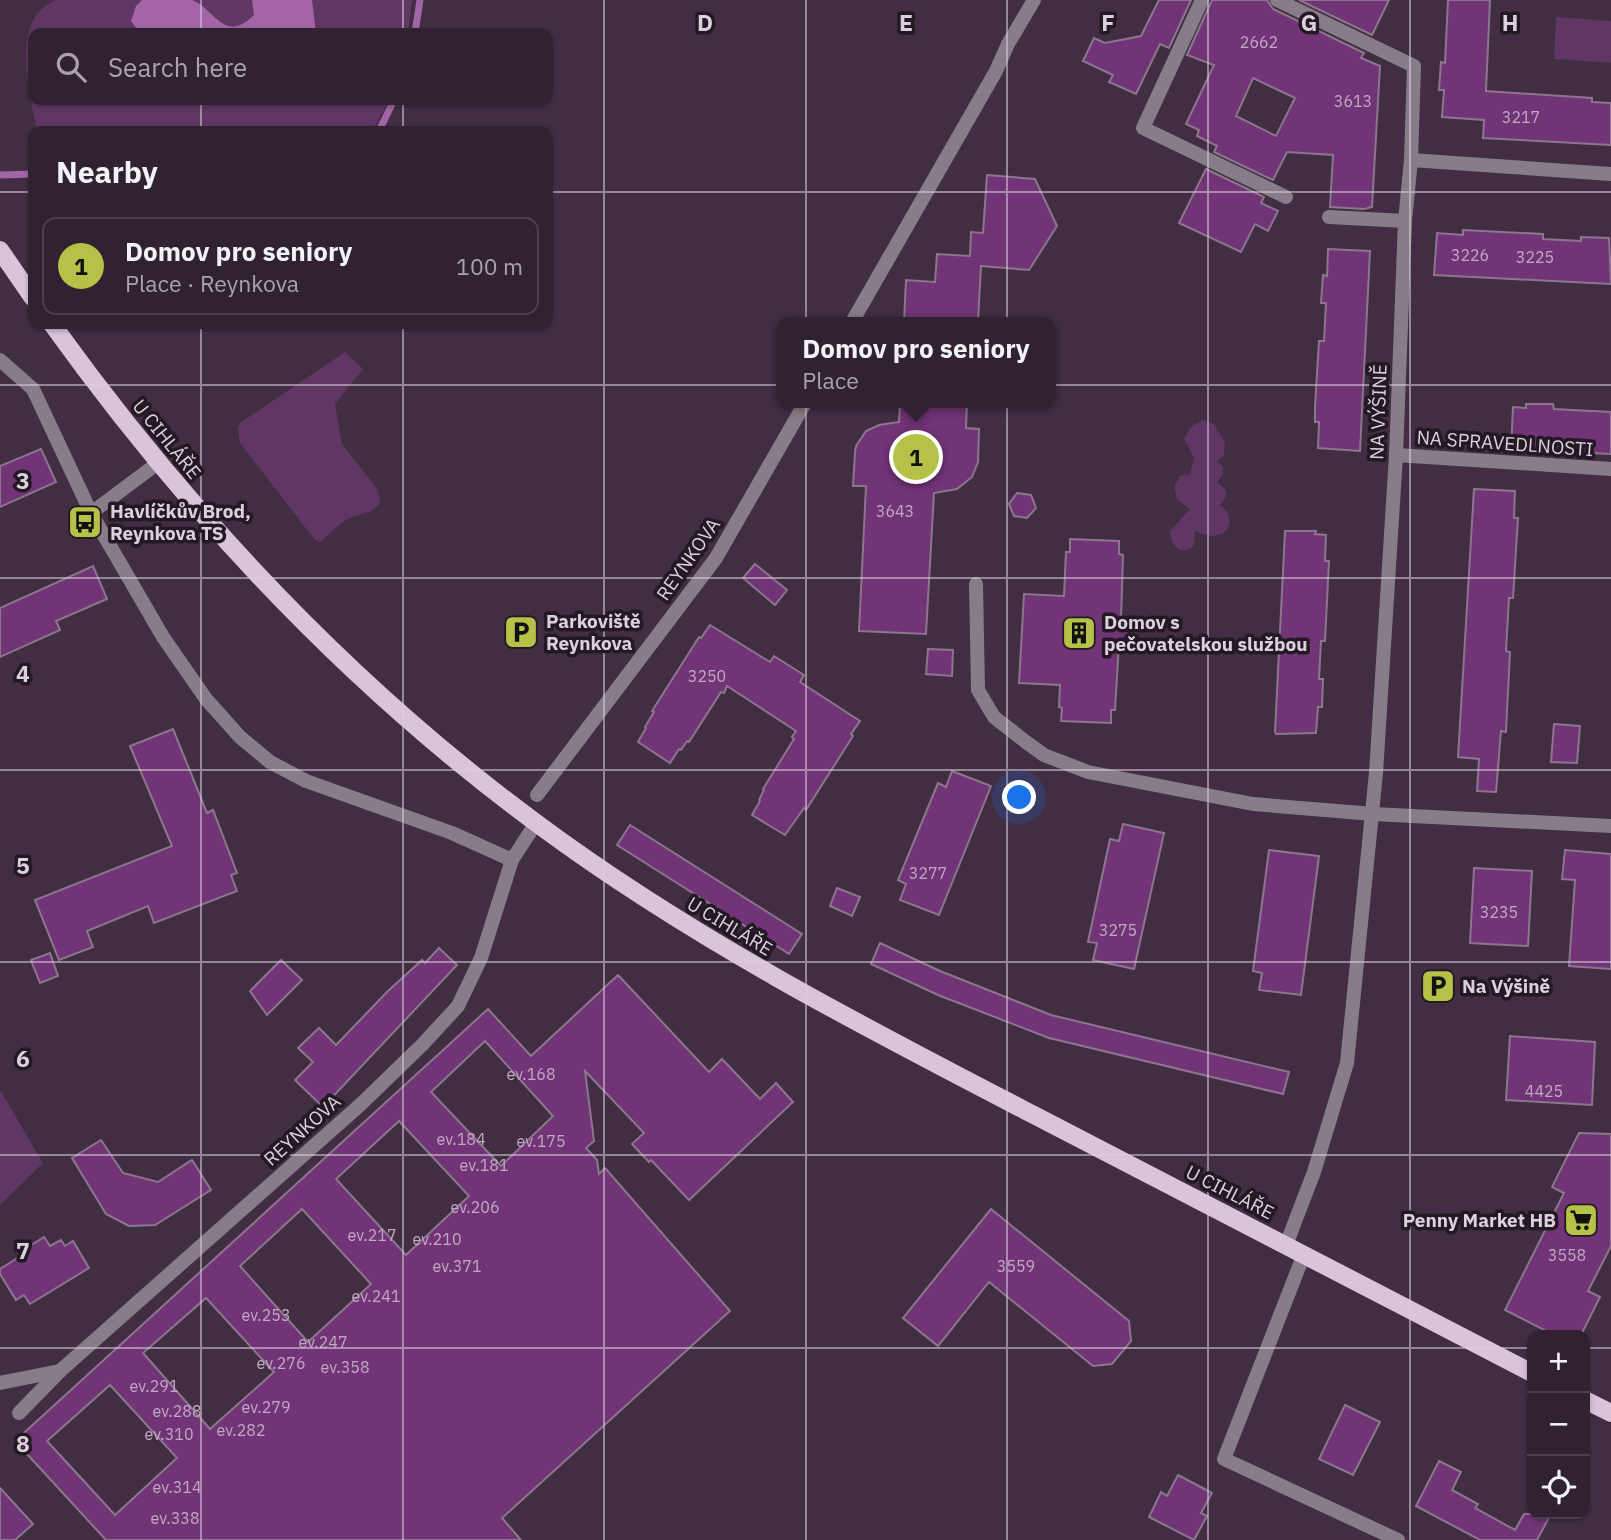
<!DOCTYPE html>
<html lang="en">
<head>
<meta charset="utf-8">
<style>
	body { margin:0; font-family:"IBM Plex Sans",sans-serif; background:#392a3a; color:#f1f3f6 }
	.controls { position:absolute; right:21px; bottom:21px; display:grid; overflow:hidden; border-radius:14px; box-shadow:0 2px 5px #0004 }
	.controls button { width:63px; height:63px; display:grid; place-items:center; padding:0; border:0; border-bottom:2px solid #4c3f4d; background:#312232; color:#f1f3f6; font:35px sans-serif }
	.you { position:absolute; left:1020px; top:798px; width:24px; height:24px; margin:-18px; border:5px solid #fff; border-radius:50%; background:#1a73e8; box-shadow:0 0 0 10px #1a73e833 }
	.badge { display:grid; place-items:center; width:46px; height:46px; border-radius:50%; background:#b6c148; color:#111; font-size:23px; font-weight:700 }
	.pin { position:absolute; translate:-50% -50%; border:4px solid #fff; box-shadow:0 2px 7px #0006 }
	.popup { position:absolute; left:776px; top:317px; width:280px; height:91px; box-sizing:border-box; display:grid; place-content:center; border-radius:14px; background:#312232; filter:drop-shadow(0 2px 5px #0005); font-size:23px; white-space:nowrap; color:#a8a4ac }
	.popup b { font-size:26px; color:#f1f3f6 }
	.popup::after { content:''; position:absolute; left:50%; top:100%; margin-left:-14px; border:14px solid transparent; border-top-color:#312232 }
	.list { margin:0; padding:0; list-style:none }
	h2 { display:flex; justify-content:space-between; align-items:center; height:91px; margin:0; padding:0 28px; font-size:30px }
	h2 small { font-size:23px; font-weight:400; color:#a8a4ac }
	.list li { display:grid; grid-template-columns:46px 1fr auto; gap:21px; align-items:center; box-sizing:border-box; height:98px; margin:0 14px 14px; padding:0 14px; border:2px solid #4c3f4d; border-radius:14px }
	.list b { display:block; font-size:26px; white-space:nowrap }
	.list p { margin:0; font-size:23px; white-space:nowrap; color:#a8a4ac }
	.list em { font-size:23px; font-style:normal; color:#a8a4ac }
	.icon { flex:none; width:38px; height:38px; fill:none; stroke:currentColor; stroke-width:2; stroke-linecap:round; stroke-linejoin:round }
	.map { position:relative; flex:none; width:1611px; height:1540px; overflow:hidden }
	.search { position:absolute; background:#312232; box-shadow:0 2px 5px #0004; left:28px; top:28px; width:525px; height:77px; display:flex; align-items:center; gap:18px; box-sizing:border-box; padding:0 24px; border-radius:14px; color:#a8a4ac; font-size:26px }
	.panel { position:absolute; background:#312232; box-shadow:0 2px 5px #0004; left:28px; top:126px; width:525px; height:203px; border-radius:14px }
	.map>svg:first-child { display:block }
	.green { fill:#603664 }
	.water { fill:#a364a8 }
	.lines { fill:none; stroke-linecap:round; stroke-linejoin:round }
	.stream { stroke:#a364a8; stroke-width:7 }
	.building { fill:#713476; stroke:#8c768e; stroke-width:2; fill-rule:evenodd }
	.minor { stroke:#877d88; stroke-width:14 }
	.primary { stroke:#d9c4da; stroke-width:18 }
	.grid { fill:none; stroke:#ddd0dd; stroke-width:2; stroke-opacity:0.55 }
	.labels { text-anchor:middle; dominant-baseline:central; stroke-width:7; stroke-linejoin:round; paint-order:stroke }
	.number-label { font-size:16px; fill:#c2a9c3 }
	.street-label { font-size:19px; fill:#ddd0dd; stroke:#221923 }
	.poi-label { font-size:19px; font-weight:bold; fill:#ddd0dd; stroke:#221923; text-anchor:start }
	.grid-label { font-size:23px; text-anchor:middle; font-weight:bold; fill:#ddd0dd; stroke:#221923; stroke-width:7; stroke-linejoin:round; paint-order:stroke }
</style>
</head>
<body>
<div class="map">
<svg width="1611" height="1540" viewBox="0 0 1611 1540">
	<rect width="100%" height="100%" fill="#412e42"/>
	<g class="green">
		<path d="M56,0h356l-4,33h-375v67h356l-16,31h-336c-7,-38 -29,-112 19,-131z"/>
		<polygon points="1556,17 1611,21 1611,63 1554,59"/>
		<path d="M345,352l18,17 -28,35 7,40 33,42c17,28 -14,25 -29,34 -9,6 -17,15 -26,22l-5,-2 -75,-97 -2,-15 2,-5z"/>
		<path d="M1203,420l11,4 11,19 -1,12 -7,6 6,6v7l-6,8 9,8v7l-6,8c16,10 11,31 -8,31 -6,0 -11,-3 -17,-5l-1,14c-12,13 -24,0 -24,-14l20,-22 -13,-10 -3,-12 6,-11 10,-2 4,-16 -10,-20 8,-12z"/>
		<polygon points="0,1090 43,1163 0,1205"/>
	</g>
	<path class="water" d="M142,0c11,0 42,0 50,0 21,7 32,45 62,15l-2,-15h60l4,33h-176l-9,-12 5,-15z"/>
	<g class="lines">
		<g class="stream">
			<polyline points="415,33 420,0"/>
			<polyline points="379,131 394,100"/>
			<polyline points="0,175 33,174"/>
		</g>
	</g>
	<g class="building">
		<polygon points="1159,0 1191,0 1169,48 1160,44 1136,94 1109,82 1113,75 1083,61 1094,38 1105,43 1141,36"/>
		<path d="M1212,0h55l6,9 91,44 -3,5 19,8 -8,141 -8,2 -34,-2 3,-52 -46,-3 -14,28 -59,-28 3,-6 -20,-10 2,-6 -13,-6 28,-59 -27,-10zM1253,78l42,20 -19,38 -40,-20z"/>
		<polygon points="1299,0 1389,0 1372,35"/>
		<polygon points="1448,0 1490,0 1486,91 1592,98 1592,102 1611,103 1611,145 1483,138 1484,120 1442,117 1444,90 1439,90 1441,62 1445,63"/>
		<polygon points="1206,169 1264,197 1261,203 1278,211 1268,231 1255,224 1241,252 1179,223"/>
		<polygon points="987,175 1035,179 1057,226 1029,270 981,266 978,322 904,322 906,280 935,282 937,254 970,256 971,232 983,233"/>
		<polygon points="1463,230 1543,234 1543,239 1581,241 1581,237 1609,238 1611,284 1434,275 1437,233 1463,235"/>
		<polygon points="1328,249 1370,251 1360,451 1318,448 1319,422 1315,422 1315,407 1319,341 1324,341 1326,303 1321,303 1323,275 1327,276"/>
		<polygon points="900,403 967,403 966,428 979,429 978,462 972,477 957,489 934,493 926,634 859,631 866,486 853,486 855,453 856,446 866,431 879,425 899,422"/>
		<polygon points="1526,404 1553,404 1554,409 1611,412 1611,454 1511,449 1513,407 1526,408"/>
		<polygon points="41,449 56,482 0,507 0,466"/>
		<polygon points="1474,489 1515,491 1514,518 1518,518 1513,598 1509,598 1506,651 1510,652 1506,732 1501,731 1496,792 1477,791 1479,759 1458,757"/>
		<polygon points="1017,493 1031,495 1036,508 1027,518 1014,516 1009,504"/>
		<polygon points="1285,531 1316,531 1315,534 1326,535 1325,561 1329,561 1325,641 1321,641 1319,679 1323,679 1322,707 1318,707 1316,733 1276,734 1275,731"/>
		<polygon points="1070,539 1119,541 1119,554 1123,555 1121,621 1136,622 1135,645 1119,644 1115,710 1111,710 1111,723 1061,721 1062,708 1059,707 1060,685 1019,683 1024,594 1064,596 1066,552 1070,552"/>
		<polygon points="755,564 787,590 775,605 743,578"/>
		<polygon points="93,566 107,599 56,621 60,630 0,657 0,608"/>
		<polygon points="710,625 770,662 774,656 804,675 800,682 860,721 851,734 853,736 806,810 804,808 785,835 752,815 760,801 759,800 764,790 763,789 794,739 792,737 796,731 727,686 724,693 721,692 689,742 687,741 681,750 679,749 670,763 638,742 646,728 645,727 654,712 652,711 699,637 701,638"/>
		<polygon points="928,649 953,650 952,676 926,674"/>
		<polygon points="1554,724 1580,726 1577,763 1551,762"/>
		<polygon points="173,729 207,813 213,810 237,873 231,875 237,891 154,923 148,906 87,931 93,947 59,960 35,900 172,846 130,746"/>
		<polygon points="952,771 991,786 939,915 900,900 906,884 898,880 938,783 946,787"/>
		<polygon points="1123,824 1164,833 1134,969 1093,960 1097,943 1088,942 1110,839 1119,841"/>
		<polygon points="630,825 802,934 789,954 617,845"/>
		<polygon points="1269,850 1319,856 1301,995 1259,990 1262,973 1253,971"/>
		<polygon points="1565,850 1611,854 1611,969 1569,966 1575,880 1562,879"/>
		<polygon points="1474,868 1532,871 1528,946 1470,943"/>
		<polygon points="837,888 860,897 852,916 830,906"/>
		<polygon points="880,943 940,971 1051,1015 1289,1072 1283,1094 1049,1038 938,995 871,964"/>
		<polygon points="439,948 457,965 323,1107 295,1080 313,1062 298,1048 319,1028 336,1045 388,991 422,960 425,963"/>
		<polygon points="50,953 58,976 40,983 31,960"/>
		<polygon points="281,960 302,980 267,1015 250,991"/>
		<path d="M618,975l91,97 13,-13 38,40 16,-16 17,19 -104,98 -38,-40 -2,2 -17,-18 12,-11 -59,-62 9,70 -8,7 11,12 2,14 6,-6 125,143 -228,207 19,22h-415l-91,-99 473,-432 43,47zM485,1041l68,75 -52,50 -70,-74zM399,1121l70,75 -63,59 -70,-76zM302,1209l69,75 -63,58 -68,-76zM206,1298l68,74 -64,57 -67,-76zM110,1385l67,73 -62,57 -68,-74z"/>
		<polygon points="1510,1036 1595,1042 1592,1105 1506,1100"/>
		<polygon points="1579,1133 1611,1134 1611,1246 1588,1291 1600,1297 1581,1335 1554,1335 1505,1310 1564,1193 1552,1187"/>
		<polygon points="101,1140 123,1173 158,1182 192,1160 211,1190 155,1225 129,1226 106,1214 72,1158"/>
		<polygon points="991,1209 1129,1321 1131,1341 1112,1364 1093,1366 989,1282 938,1346 903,1318"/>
		<polygon points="44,1237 50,1246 61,1240 65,1246 73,1241 89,1268 30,1304 24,1295 16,1300 0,1274 0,1269 24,1254 22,1251"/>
		<polygon points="1345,1405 1380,1422 1353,1475 1319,1459"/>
		<polygon points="1439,1461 1461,1472 1452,1490 1478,1504 1475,1508 1515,1530 1524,1514 1551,1514 1537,1540 1480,1540 1416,1506"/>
		<polygon points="1178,1475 1212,1493 1201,1513 1207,1516 1194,1540 1149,1517 1161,1492 1167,1496"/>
		<polygon points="0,1488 33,1524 15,1540 0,1540"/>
	</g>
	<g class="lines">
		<g class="minor">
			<polyline points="1202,0 1143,128 1286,197"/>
			<polyline points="1277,0 1414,66 1411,160 1405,221 1396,455 1376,773 1347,1063 1314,1172 1286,1245"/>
			<polyline points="1411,160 1611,174"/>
			<polyline points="1329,217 1405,221"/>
			<polyline points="852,322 996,71 1008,44 1034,0"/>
			<polyline points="0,360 33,389 91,513 163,637 206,699 240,737 270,762 306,781 452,833 512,860"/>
			<polyline points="1396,455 1611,469"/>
			<polyline points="91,513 158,463"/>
			<polyline points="976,584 978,690 994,717 1026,742 1044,755 1088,772 1253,804 1373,814 1611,826"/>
			<polyline points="537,795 716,558 805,403"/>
			<polyline points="1304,1254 1224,1459 1398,1540"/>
			<polyline points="0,1383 60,1371"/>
			<polyline points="19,1413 60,1371 360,1105 422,1045 458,1006 481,958 512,860 536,823"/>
		</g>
		<g class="primary">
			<polyline points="0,250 33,298"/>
			<path d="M52,324c136,189 298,362 487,501 154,114 323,201 493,289 167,86 334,172 500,259"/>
			<polyline points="1585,1400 1611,1413"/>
		</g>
	</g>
	<path class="grid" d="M201,0v33M403,0v33M604,0v1540M806,0v1540M1007,0v1540M1208,0v1540M1410,0v1540M201,100v31M403,100v31M0,192h33M548,192h1063M201,324v1216M403,324v1216M0,385h1611M0,578h1611M0,770h1611M0,962h1611M0,1155h1611M0,1348h1532M1585,1348h26"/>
	<defs>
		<g id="bus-square" transform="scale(1.75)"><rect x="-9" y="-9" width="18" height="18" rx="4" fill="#b6c148" stroke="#221923"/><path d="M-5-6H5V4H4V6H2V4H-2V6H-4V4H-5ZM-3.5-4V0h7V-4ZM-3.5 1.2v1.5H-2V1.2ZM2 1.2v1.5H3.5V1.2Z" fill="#111"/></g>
		<g id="parking-square" transform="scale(1.75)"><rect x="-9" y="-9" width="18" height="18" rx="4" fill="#b6c148" stroke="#221923"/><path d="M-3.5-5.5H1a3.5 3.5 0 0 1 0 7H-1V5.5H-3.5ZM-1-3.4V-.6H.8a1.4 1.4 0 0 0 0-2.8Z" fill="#111"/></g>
		<g id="building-square" transform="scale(1.75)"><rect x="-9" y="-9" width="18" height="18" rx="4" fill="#b6c148" stroke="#221923"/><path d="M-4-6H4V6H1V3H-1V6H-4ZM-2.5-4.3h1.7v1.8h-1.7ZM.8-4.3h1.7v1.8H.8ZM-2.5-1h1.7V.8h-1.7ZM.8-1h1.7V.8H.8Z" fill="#111"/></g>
		<g id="supermarket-square" transform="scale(1.75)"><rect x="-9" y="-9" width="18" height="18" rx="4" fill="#b6c148" stroke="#221923"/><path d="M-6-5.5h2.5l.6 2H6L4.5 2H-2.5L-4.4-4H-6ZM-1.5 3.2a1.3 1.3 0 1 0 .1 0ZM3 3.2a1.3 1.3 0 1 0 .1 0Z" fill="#111"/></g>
	</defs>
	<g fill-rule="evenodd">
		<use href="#bus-square" x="85" y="522"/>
		<use href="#parking-square" x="521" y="632"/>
		<use href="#building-square" x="1079" y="633"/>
		<use href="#parking-square" x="1438" y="986"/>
		<use href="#supermarket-square" x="1581" y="1220"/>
	</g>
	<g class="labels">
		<g class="number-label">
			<text x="1259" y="42">2662</text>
			<text x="1353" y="101">3613</text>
			<text x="1521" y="117">3217</text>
			<text x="1470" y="255">3226</text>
			<text x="1535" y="257">3225</text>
			<text x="895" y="511">3643</text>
			<text x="707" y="676">3250</text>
			<text x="928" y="873">3277</text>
			<text x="1499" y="912">3235</text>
			<text x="1118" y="930">3275</text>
			<text x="531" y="1074">ev.168</text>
			<text x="1544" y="1091">4425</text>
			<text x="461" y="1139">ev.184</text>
			<text x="541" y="1141">ev.175</text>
			<text x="484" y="1165">ev.181</text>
			<text x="475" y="1207">ev.206</text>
			<text x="372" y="1235">ev.217</text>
			<text x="437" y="1239">ev.210</text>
			<text x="1567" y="1255">3558</text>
			<text x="457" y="1266">ev.371</text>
			<text x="1016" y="1266">3559</text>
			<text x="376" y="1296">ev.241</text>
			<text x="266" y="1315">ev.253</text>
			<text x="323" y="1342">ev.247</text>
			<text x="281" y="1363">ev.276</text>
			<text x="345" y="1367">ev.358</text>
			<text x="154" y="1386">ev.291</text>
			<text x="266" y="1407">ev.279</text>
			<text x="177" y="1411">ev.288</text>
			<text x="241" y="1430">ev.282</text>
			<text x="169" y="1434">ev.310</text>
			<text x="177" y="1487">ev.314</text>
			<text x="175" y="1518">ev.338</text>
		</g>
		<g class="street-label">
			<text transform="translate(1378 412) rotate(-88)">NA VÝŠINĚ</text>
			<text transform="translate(167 439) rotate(51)">U CIHLÁŘE</text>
			<text transform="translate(1505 443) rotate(4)">NA SPRAVEDLNOSTI</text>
			<text transform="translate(688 559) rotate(-55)">REYNKOVA</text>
			<text transform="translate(730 926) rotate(31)">U CIHLÁŘE</text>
			<text transform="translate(302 1130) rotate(-42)">REYNKOVA</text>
			<text transform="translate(1230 1192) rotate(27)">U CIHLÁŘE</text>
		</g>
		<g class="poi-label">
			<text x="110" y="511">Havlíčkův Brod,<tspan x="110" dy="22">Reynkova TS</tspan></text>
			<text x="546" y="621">Parkoviště<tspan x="546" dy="22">Reynkova</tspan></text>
			<text x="1104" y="622">Domov s<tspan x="1104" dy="22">pečovatelskou službou</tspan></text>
			<text x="1462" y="986">Na Výšině</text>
			<text x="1556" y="1220" text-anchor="end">Penny Market HB</text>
		</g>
	</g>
	<g class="grid-label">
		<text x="705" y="31">D</text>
		<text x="906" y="31">E</text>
		<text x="1108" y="31">F</text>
		<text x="1309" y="31">G</text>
		<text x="1510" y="31">H</text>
		<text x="23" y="489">3</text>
		<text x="23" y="682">4</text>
		<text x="23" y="874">5</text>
		<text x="23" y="1067">6</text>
		<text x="23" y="1259">7</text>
		<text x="23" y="1452">8</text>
	</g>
</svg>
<div class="controls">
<button>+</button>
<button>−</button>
<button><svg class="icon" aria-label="locate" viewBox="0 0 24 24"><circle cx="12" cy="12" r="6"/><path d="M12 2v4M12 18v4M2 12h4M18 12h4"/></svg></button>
</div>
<div class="you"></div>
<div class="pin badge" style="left:916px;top:457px">1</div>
<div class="popup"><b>Domov pro seniory</b>Place</div>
<div class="search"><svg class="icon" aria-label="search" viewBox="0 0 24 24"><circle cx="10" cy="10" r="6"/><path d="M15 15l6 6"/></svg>Search here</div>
<section class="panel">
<h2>Nearby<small></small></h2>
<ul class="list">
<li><span class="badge">1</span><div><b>Domov pro seniory</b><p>Place · Reynkova</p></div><em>100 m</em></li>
</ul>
</section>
</div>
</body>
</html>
